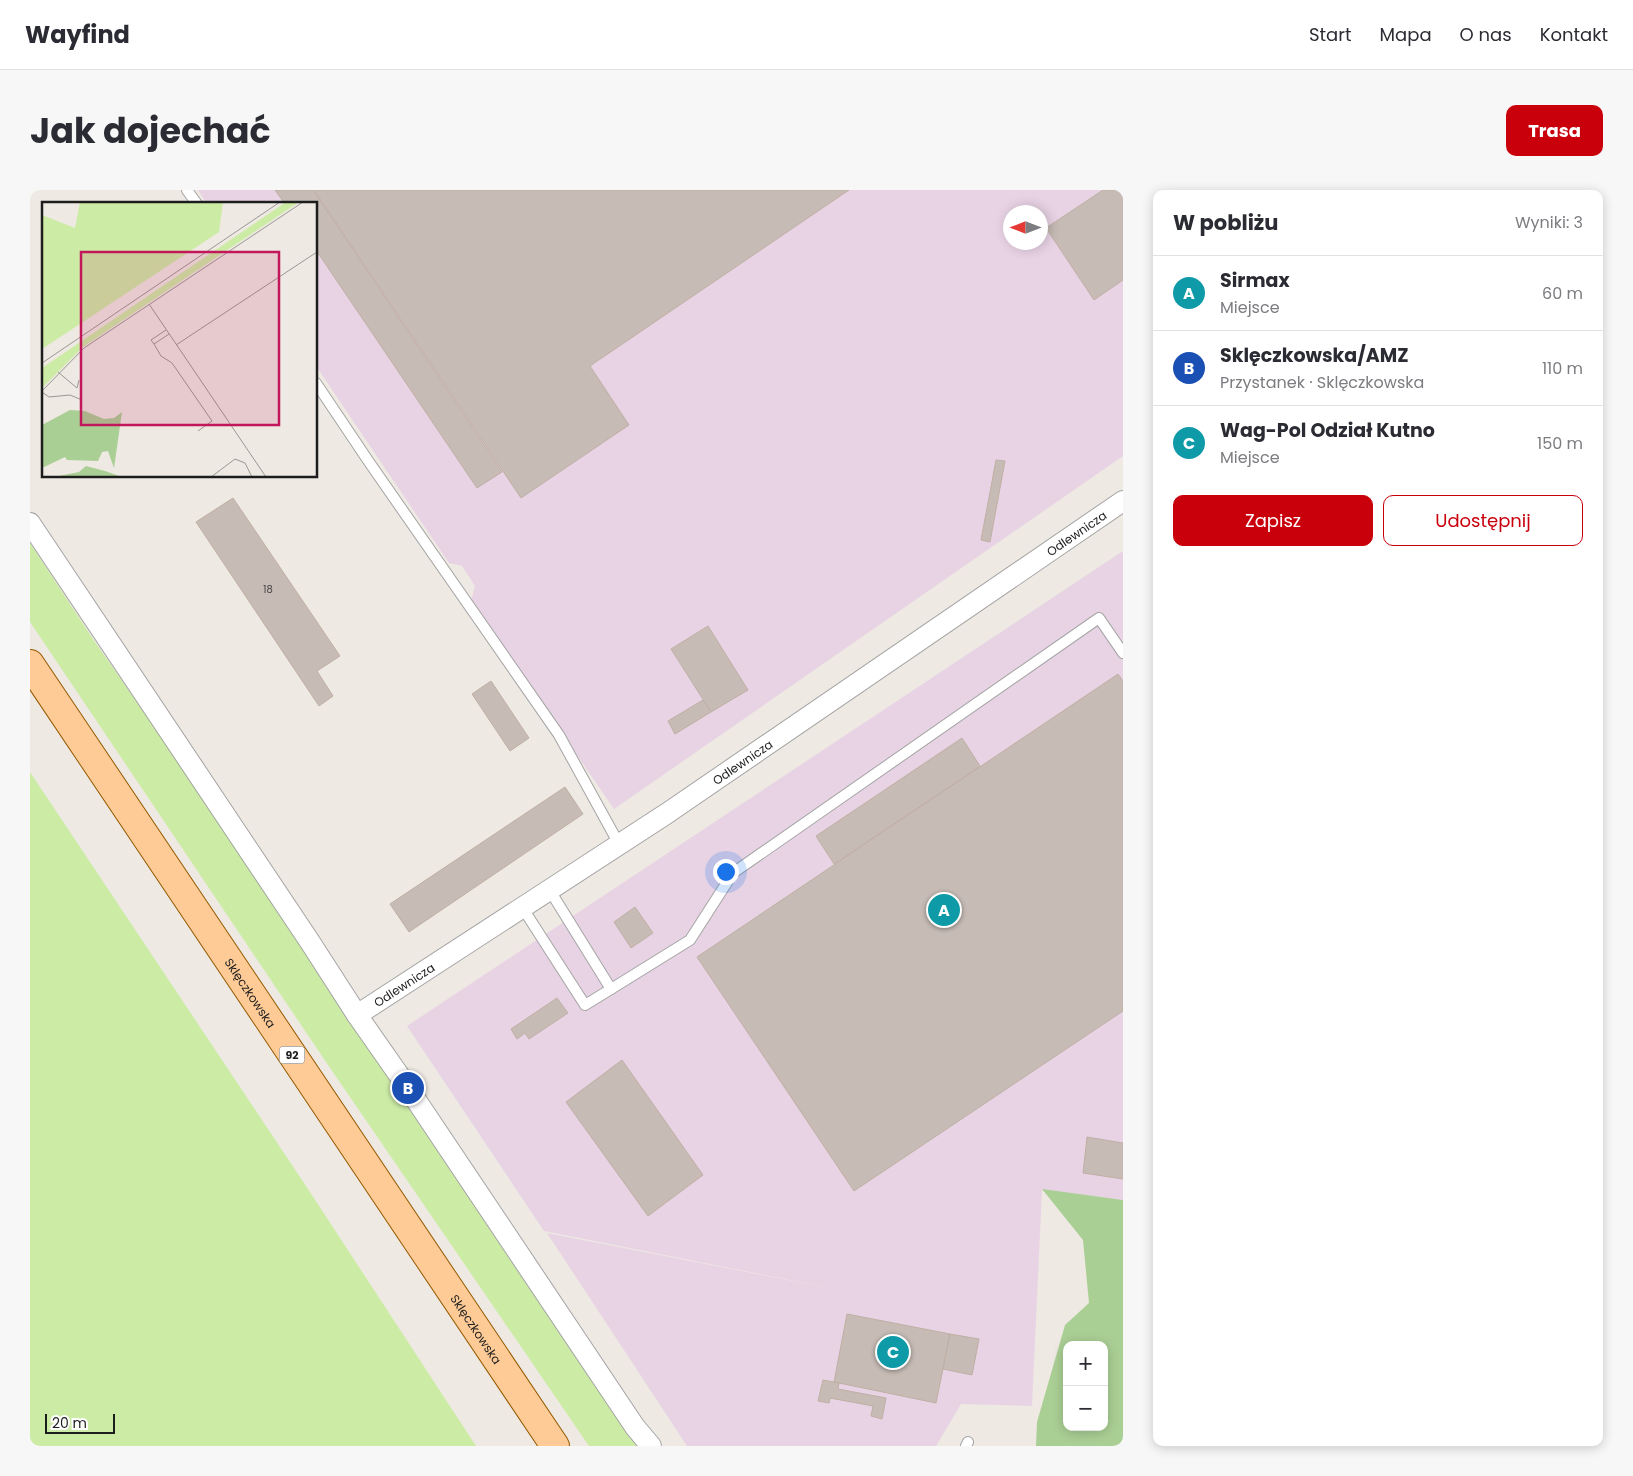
<!DOCTYPE html>
<html lang="pl">
<head>
<meta charset="utf-8">
<style>
	body { margin:0; font-family:Poppins,sans-serif; background:#f7f7f7; color:#2b2b33 }
	.controls { position:absolute; right:15px; bottom:15px; display:grid; overflow:hidden; border-radius:10px; box-shadow:0 2px 12px #0003 }
	.controls button { width:45px; height:45px; display:grid; place-items:center; padding:0; border:0; border-bottom:1px solid #e1e1e2; background:#fff; color:#2b2b33; font:25px sans-serif }
	.compass { position:absolute; left:973px; top:15px; width:45px; height:45px; border-radius:50%; background:#fff; box-shadow:0 2px 12px #0003; rotate:270deg }
	.scale { position:absolute; left:15px; bottom:12px; width:70px; box-sizing:border-box; padding-left:5px; border:2px solid #1d1d1d; border-top:0; font-size:14px; line-height:18px; white-space:nowrap; color:#1d1d1d; -webkit-text-stroke:4px #fff; paint-order:stroke }
	.you { position:absolute; left:695px; top:681px; width:18px; height:18px; margin:-12px; border:4px solid #fff; border-radius:50%; background:#1a73e8; box-shadow:0 0 0 8px #1a73e833 }
	.badge { display:grid; place-items:center; width:32px; height:32px; border-radius:50%; background:#c9000c; color:#fff; font-size:16px; font-weight:700 }
	.pin { position:absolute; translate:-50% -50%; border:2px solid #fff; box-shadow:0 1px 5px #0006 }
	.list { margin:0; padding:0; list-style:none }
	h2 { display:flex; justify-content:space-between; align-items:center; height:65px; margin:0; padding:0 20px; font-size:21px }
	h2 small { font-size:16px; font-weight:400; color:#7c7c81 }
	.list li { display:grid; grid-template-columns:32px 1fr auto; gap:15px; align-items:center; box-sizing:border-box; height:75px; padding:0 20px; border-top:1px solid #e1e1e2 }
	.list b { display:block; font-size:19px; white-space:nowrap }
	.list p { margin:0; font-size:16px; white-space:nowrap; color:#7c7c81 }
	.list em { font-size:16px; font-style:normal; color:#7c7c81 }
	.actions { display:flex; gap:10px; padding:15px 20px }
	.actions a { flex:1; padding:11px 0; border:1px solid #c9000c; border-radius:10px; text-align:center; font-size:18px; color:#c9000c }
	.actions .main { background:#c9000c; color:#fff }
	.map { position:relative; flex:none; width:1093px; height:1256px; overflow:hidden; border-radius:10px }
	header { display:flex; align-items:center; gap:30px; box-sizing:border-box; height:70px; padding:0 25px; background:#fff; border-bottom:1px solid #e1e1e2 }
	header strong { font-size:24px }
	nav { display:flex; gap:28px; margin-inline-start:auto; font-size:18px }
	.intro { display:flex; align-items:center; justify-content:space-between; box-sizing:border-box; height:120px; padding:0 30px }
	h1 { margin:0; font-size:35px }
	.button { padding:12px 22px; border-radius:10px; background:#c9000c; color:#fff; font-size:18px; font-weight:700 }
	main { display:flex; gap:30px; padding:0 30px }
	aside { flex:1; background:#fff; border-radius:10px; box-shadow:0 2px 12px #0003 }
	.map>svg:first-child { display:block }
	.industrial { fill:#e8d3e5; fill-rule:evenodd }
	.grass { fill:#cceba5 }
	.forest { fill:#aacf95; fill-rule:evenodd }
	.building { fill:#c6bbb5; stroke:#c0afa4 }
	.lines { fill:none; stroke-linecap:round; stroke-linejoin:round }
	.lane-casing { stroke:#a4a4a4; stroke-width:12 }
	.street-casing { stroke:#a4a4a4; stroke-width:22 }
	.primary-casing { stroke:#955a00; stroke-width:30 }
	.lane { stroke:#fff; stroke-width:10 }
	.street { stroke:#fff; stroke-width:20 }
	.primary { stroke:#fecb97; stroke-width:28 }
	.labels { text-anchor:middle; dominant-baseline:central; stroke-width:4.5; stroke-linejoin:round; paint-order:stroke }
	.number-label { font-size:10px; fill:#474443 }
	.shield { fill:#fff; stroke:#616161; stroke-width:1 }
	.shield-label { font-size:11px; font-weight:bold; fill:#1d1d1d }
	.street-label { font-size:12px; fill:#1d1d1d; stroke:#fff }
	.inset-road { fill:none; stroke:#9a9793; stroke-width:1 }
	.view { fill:#c2185b; fill-opacity:0.15; stroke:#c2185b; stroke-width:2.5 }
	.inset-edge { fill:none; stroke:#1d1d1d; stroke-width:2.5 }
</style>
</head>
<body>
<header>
<strong>Wayfind</strong>
<nav><a>Start</a><a>Mapa</a><a>O nas</a><a>Kontakt</a></nav>
</header>
<div class="intro"><h1>Jak dojechać</h1><a class="button">Trasa</a></div>
<main>
<div class="map">
<svg width="1093" height="1256" viewBox="0 0 1093 1256">
	<rect width="100%" height="100%" fill="#eee9e2"/>
	<g class="industrial">
		<path d="M168,0h925v266l-509,353 -143,-208 4,-15 -13,-20 -13,-3 -133,-197v-162h-109zM981,22h30v30h-30z"/>
		<polygon points="1093,361 1093,1010 1012,1000 1002,1216 931,1214 906,1256 657,1256 517,1043 825,1103 514,1041 377,836"/>
	</g>
	<g class="grass">
		<polygon points="0,353 65,452 220,674 609,1256 559,1256 296,872 0,432"/>
		<polygon points="0,582 276,996 446,1256 0,1256"/>
	</g>
	<path class="forest" d="M1012,999l81,11v246h-87l1,-24 28,-97 24,-22 -6,-63zM1037,1155h37v82h-37z"/>
	<g class="building">
		<polygon points="245,0 283,0 472,282 447,298 286,60 286,14 255,14"/>
		<polygon points="284,0 819,0 560,176 599,235 491,308"/>
		<polygon points="1073,0 1093,0 1093,90 1064,110 1016,38"/>
		<polygon points="966,270 975,271 960,352 951,350"/>
		<polygon points="203,308 310,466 287,481 303,506 289,516 166,332"/>
		<polygon points="678,436 718,500 681,522 641,459"/>
		<polygon points="1088,484 1093,491 1093,821 824,1001 667,767"/>
		<polygon points="461,491 499,548 480,561 442,504"/>
		<polygon points="673,510 681,522 645,544 638,531"/>
		<polygon points="932,548 950,576 804,674 786,646"/>
		<polygon points="535,597 553,624 379,742 360,714"/>
		<polygon points="605,717 623,743 601,758 584,732"/>
		<polygon points="527,808 538,823 499,849 495,843 487,849 481,839"/>
		<polygon points="592,870 673,985 618,1026 536,912"/>
		<polygon points="1057,947 1093,953 1093,989 1053,983"/>
		<polygon points="817,1124 920,1144 906,1213 804,1192"/>
		<polygon points="920,1144 949,1149 942,1185 913,1179"/>
		<polygon points="793,1190 809,1193 808,1199 856,1208 852,1229 841,1226 843,1216 800,1208 799,1213 788,1211"/>
	</g>
	<g class="lines">
		<g class="lane-casing">
			<g id="lane">
				<polyline points="157,0 167,14"/>
				<polyline points="286,193 339,272 529,545 589,654"/>
				<polyline points="519,699 581,799 660,750 703,683 1069,428 1093,463"/>
				<polyline points="492,717 555,815 581,799"/>
				<polyline points="936,1256 938,1252"/>
			</g>
		</g>
		<g class="street-casing">
			<g id="street">
				<polyline points="0,333 280,752 327,825 378,898 605,1237 621,1256"/>
				<path id="s1" d="M327,825l309,-201 457,-313"/>
			</g>
		</g>
		<g class="primary-casing">
			<g id="primary">
				<path id="s2" d="M0,474l525,782"/>
			</g>
		</g>
		<use href="#lane" class="lane"/>
		<use href="#street" class="street"/>
		<use href="#primary" class="primary"/>
	</g>
	<g class="labels">
		<g class="number-label">
			<text x="238" y="399">18</text>
		</g>
		<rect class="shield" x="249.5" y="856.5" width="25" height="17" rx="4"/>
		<g class="shield-label">
			<text x="262" y="865">92</text>
		</g>
		<g class="street-label">
			<text stroke="none"><textPath href="#s1" startOffset="866">Odlewnicza</textPath></text>
			<text stroke="none"><textPath href="#s1" startOffset="461">Odlewnicza</textPath></text>
			<text stroke="none"><textPath href="#s1" startOffset="56">Odlewnicza</textPath></text>
			<text stroke="none"><textPath href="#s2" startOffset="396">Sklęczkowska</textPath></text>
			<text stroke="none"><textPath href="#s2" startOffset="801">Sklęczkowska</textPath></text>
		</g>
	</g>
	<g transform="translate(12 12)">
		<rect width="275" height="275" fill="#eee9e2"/>
		<path d="M38,0h143l-4,30 -177,117v-134l33,13zM244,0h13l-216,145 -41,41v-20z" fill="#cceba5"/>
		<path d="M28,208l15,1 19,8 10,-1 8,-6 -8,56 -6,-17 -6,1 -4,9 -31,-1 -2,-3 -23,11v-43zM44,264l19,5 17,6h-68l25,-5z" fill="#aacf95"/>
		<path class="inset-road" d="M107,102l117,173M127,132l-15,10 7,12 11,7 40,58 -14,10M112,142l-3,-4 15,-10M134,143l141,-93M0,161l238,-161M16,170l19,16 2,-8M0,189l42,-43 219,-146M0,190l7,5 21,-2 12,5M169,275l24,-18 10,4 7,14"/>
		<path class="view" d="M39,50h198v173h-198z"/>
		<rect width="275" height="275" class="inset-edge"/>
	</g>
</svg>
<div class="controls">
<button>+</button>
<button>−</button>
</div>
<svg class="compass" viewBox="-18 -18 36 36"><path d="M0-13l5 13h-10z" fill="#e53935"/><path d="M0 13l5-13h-10z" fill="#7c7c81"/></svg>
<div class="scale">20 m</div>
<div class="you"></div>
<div class="pin badge" style="left:914px;top:720px;background:#0f9aa8">A</div>
<div class="pin badge" style="left:378px;top:898px;background:#1a4fb4">B</div>
<div class="pin badge" style="left:863px;top:1162px;background:#0f9aa8">C</div>
</div>
<aside>
<h2>W pobliżu<small>Wyniki: 3</small></h2>
<ul class="list">
<li><span class="badge" style="background:#0f9aa8">A</span><div><b>Sirmax</b><p>Miejsce</p></div><em>60 m</em></li>
<li><span class="badge" style="background:#1a4fb4">B</span><div><b>Sklęczkowska/AMZ</b><p>Przystanek · Sklęczkowska</p></div><em>110 m</em></li>
<li><span class="badge" style="background:#0f9aa8">C</span><div><b>Wag-Pol Odział Kutno</b><p>Miejsce</p></div><em>150 m</em></li>
</ul>
<div class="actions"><a class="main">Zapisz</a><a>Udostępnij</a></div>
</aside>
</main>
</body>
</html>
